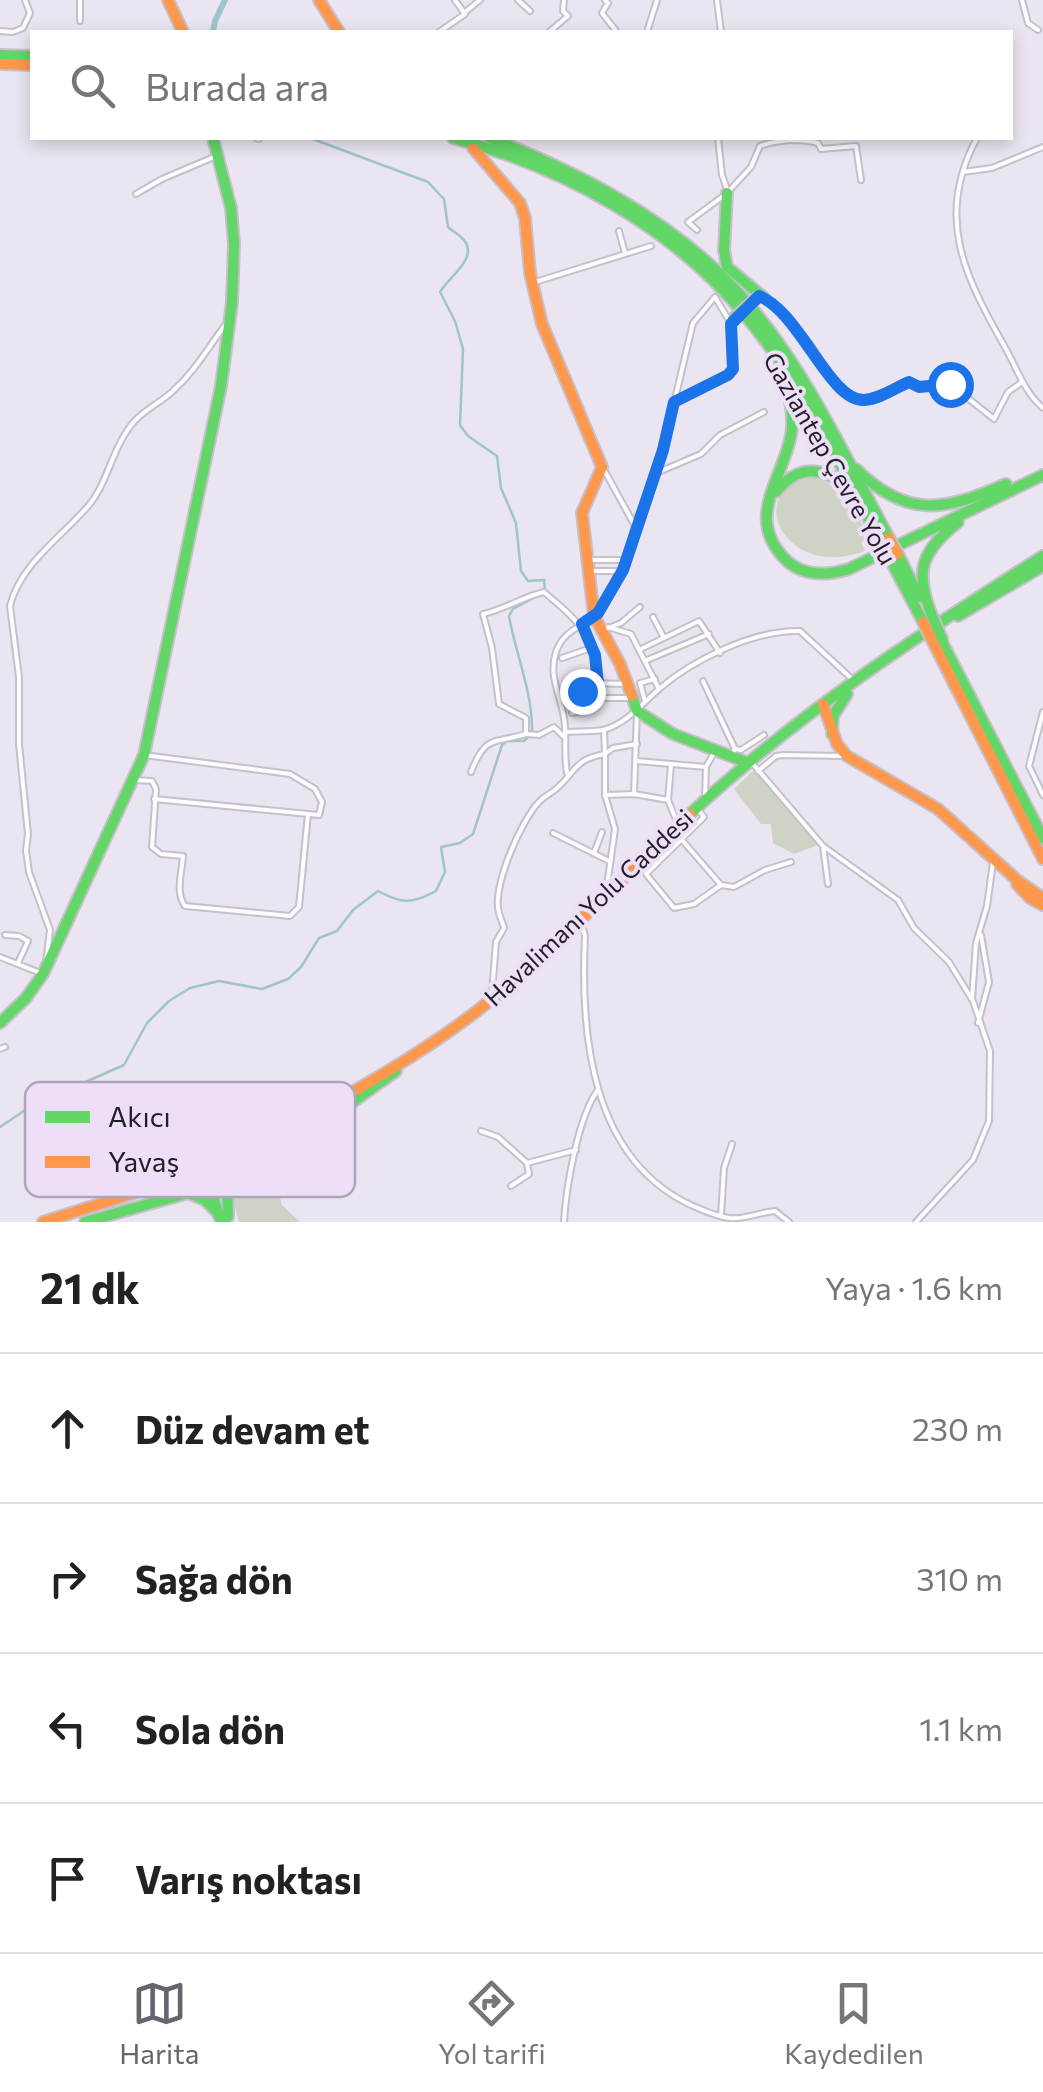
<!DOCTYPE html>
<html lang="tr">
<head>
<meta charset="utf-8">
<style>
	body { margin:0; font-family:Commissioner,sans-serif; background:#f6f6f6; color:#222 }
	.stop { position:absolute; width:30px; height:30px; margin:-22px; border:8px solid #1a73e8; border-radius:50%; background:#fff }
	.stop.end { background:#1a73e8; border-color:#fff; box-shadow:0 2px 10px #0008 }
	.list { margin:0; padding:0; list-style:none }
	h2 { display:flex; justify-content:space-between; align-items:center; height:130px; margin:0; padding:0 40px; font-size:42px }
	h2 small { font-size:32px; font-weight:400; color:#767676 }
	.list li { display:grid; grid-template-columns:65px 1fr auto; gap:30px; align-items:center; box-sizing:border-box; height:150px; padding:0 40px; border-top:2px solid #e0e0e0 }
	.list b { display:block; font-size:38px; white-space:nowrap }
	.list em { font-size:32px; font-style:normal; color:#767676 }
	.icon { flex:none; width:55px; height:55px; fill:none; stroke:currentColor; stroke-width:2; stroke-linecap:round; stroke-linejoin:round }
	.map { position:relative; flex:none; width:1043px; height:1222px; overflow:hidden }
	.search { position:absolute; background:#fff; box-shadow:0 5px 15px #0003; left:30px; right:30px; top:30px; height:110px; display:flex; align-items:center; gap:25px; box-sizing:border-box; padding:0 35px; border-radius:0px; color:#767676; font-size:38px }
	.sheet { height:730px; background:#fff }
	nav { display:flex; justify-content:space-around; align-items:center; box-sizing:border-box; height:140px; border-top:2px solid #e0e0e0; background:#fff; font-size:28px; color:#767676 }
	nav a { display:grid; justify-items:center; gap:5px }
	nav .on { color:#68636d }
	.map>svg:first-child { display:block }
	.green { fill:#ced3c5 }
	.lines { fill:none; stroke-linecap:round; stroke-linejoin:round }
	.stream { stroke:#9dc6c9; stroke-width:2.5 }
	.river { stroke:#9dc6c9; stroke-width:6 }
	.street-casing { stroke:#c5c0ca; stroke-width:8 }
	.fast-casing { stroke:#c5c0ca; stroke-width:14 }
	.slow-casing { stroke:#c5c0ca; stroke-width:14 }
	.street { stroke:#fcfbfd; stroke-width:4 }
	.fast { stroke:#63d668; stroke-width:10 }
	.slow { stroke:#ff974d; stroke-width:10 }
	.fast-bridge-casing { stroke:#c5c0ca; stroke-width:14; stroke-linecap:butt }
	.slow-bridge-casing { stroke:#c5c0ca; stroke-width:14; stroke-linecap:butt }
	.fast-bridge { stroke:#63d668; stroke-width:10 }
	.slow-bridge { stroke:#ff974d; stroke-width:10 }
	.route { stroke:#1a73e8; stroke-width:12 }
	.labels { text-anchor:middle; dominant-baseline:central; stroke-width:8; stroke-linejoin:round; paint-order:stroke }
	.street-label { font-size:25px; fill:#221d26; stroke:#ecdff7 }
	.key { fill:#ecdff7; stroke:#afa5b8; stroke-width:2.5 }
	.key-label { font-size:28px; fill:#221d26 }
</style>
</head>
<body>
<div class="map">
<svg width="1043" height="1222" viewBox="0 0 1043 1222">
	<rect width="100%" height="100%" fill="#ebe5f1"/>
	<g class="green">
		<path d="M814,477c29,11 43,33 55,61l-8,4 4,9c-82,31 -124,-64 -51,-74z"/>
		<polygon points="754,770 818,845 794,854 773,843 771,824 761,824 734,789"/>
		<path d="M270,1159l12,46 18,17h-61c-13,-41 -5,-45 31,-63z"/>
	</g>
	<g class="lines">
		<g class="stream">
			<path d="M310,138l118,44 16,17 4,28c4,4 9,6 13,10 22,19 -14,41 -21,55l15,29 8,28 -3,76 8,11 29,20 4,32 15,35 5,48 7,10 16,-1 1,10"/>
			<path d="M0,1127l31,-21 93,-41 23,-42 22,-22 21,-13 29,-7 43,8 26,-10 13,-12 18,-29 18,-7 16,-21 25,-19c22,12 33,14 58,0l9,-19 -4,-25 19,-4 13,-9 29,-89 5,-4h17l8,-8c1,-41 -16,-77 -23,-117l4,-7 26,-14"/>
		</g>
		<polyline class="river" points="213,32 215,21 225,0"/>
		<g class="street-casing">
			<g id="street">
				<polyline points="518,0 530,11"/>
				<polyline points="605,0 608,3 602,13 617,32"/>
				<polyline points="717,0 721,32"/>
				<polyline points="1022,0 1028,23 1038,30"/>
				<polyline points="464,13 480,0"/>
				<polyline points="80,21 80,0"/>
				<polyline points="0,31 13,32 23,28 30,13 25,0"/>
				<polyline points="439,32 465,14 455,0"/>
				<polyline points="549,32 568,16 563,11 564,0"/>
				<polyline points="647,32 657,0"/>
				<polyline points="256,138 259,139"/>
				<path d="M718,138l4,37 6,17 23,-25 9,-21c16,-6 42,-8 58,-3l3,6 35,-3 5,34"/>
				<path d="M977,138c-43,79 -12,139 29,211 11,20 19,44 37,59"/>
				<polyline points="963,172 992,168 1043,147"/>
				<polyline points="136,194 162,179 214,157"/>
				<polyline points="697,230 688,222 726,194"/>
				<polyline points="619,231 625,253"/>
				<polyline points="532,283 651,246"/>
				<path d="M763,297c18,12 33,29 46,46 17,23 23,46 52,57l17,-3 31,-15 10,5 31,-3 44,35 14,-27 14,-10"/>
				<polyline points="674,403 693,323 715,297 730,322"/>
				<polyline points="654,474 701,454 720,435 764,412"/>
				<polyline points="636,522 663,451 674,403 728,375 733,369 733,319"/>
				<polyline points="590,560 626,560"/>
				<polyline points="588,571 622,571"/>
				<polyline points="653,617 664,638"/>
				<polyline points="608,627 631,634 659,689"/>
				<polyline points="601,631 621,623 640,607"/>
				<polyline points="641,649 699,621 720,653"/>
				<polyline points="562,658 591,648"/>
				<polyline points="647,660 709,634"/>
				<polyline points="703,681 735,749 730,758"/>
				<polyline points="568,694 581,692 588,683 626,684"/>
				<polyline points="645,701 640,683 655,679"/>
				<polyline points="1043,712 1029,766 1043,795"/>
				<polyline points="572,713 586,710 591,698 629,698"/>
				<path d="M565,732c12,-1 27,0 38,-2 23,-6 39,-26 56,-41 35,-30 95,-59 141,-58l53,49"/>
				<polyline points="526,734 539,735 554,727 563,736"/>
				<polyline points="735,749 741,750 764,735"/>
				<polyline points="144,755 290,774 315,789 322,802 319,815 154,799"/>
				<polyline points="637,761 706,767"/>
				<polyline points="753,764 823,846 898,900 914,928 949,962 973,1001 990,1051 989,1121 973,1160 916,1222"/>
				<polyline points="671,765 668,800 677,822"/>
				<polyline points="758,771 776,756 783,755 843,756"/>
				<path d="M471,772c15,-38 22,-28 55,-38v-16l-27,-14 -7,-56 -9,-34c22,-5 42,-18 61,-22 32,27 55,46 54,92"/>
				<path d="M567,773c-3,-16 -1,-30 -2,-46 -1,-27 -18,-48 -9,-75 8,-24 28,-24 43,-41 20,-23 28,-56 36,-85l-32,-58"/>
				<path d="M135,780l17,1 4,8 -4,58 9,7 22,2c-1,16 -8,37 2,50l105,10 9,-9 9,-93"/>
				<polyline points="634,794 637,711"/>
				<polyline points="605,795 634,794 668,800"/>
				<polyline points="705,798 706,767 715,751"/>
				<polyline points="700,812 704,817 646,874 674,908 694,904 721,885 734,887 765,870 791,862"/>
				<polyline points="553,833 609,861"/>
				<polyline points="682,840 721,885"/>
				<polyline points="823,846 828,884"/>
				<polyline points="594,853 602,832"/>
				<polyline points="607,886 615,829 605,795 605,754 613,748 637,744"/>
				<path d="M582,925l3,11c-5,99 6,224 108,270 10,4 24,11 36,12 15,2 31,-6 46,-7l14,11"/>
				<polyline points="5,935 19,936 28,941 18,963"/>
				<polyline points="0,957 43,974"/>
				<path d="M46,963l4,-33 -21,-58 -3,-21 2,-17 -9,-90v-67l-9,-71c10,-42 52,-69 79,-101 18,-21 23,-56 43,-81 12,-15 29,-21 42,-34 22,-20 35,-44 52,-66"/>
				<path d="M492,993l4,-51 8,-14c-1,-5 -4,-10 -5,-15 -7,-26 21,-90 39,-110 5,-6 12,-9 18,-14 20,-17 18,-30 49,-35l-1,-24"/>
				<polyline points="972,999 976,943 987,906 993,862"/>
				<polyline points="978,1023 989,982 981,935"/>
				<polyline points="0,1049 5,1047"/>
				<polyline points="481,1131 498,1137 527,1163"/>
				<polyline points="527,1163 576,1150"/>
				<polyline points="511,1186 529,1174 527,1163"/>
				<polyline points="721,1216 724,1168 732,1144"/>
				<path d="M564,1222c2,-34 14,-106 34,-132"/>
			</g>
		</g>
		<g class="fast-casing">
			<g id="fast">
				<polyline points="0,55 32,56"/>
				<path d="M453,138c109,29 219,88 291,176 58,68 96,152 138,230"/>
				<path d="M490,138c85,33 170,76 235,141 73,72 116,171 164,259"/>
				<polyline points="727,193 724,250 727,267 763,297"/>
				<path d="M787,389c4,16 7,29 4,46 -8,44 -46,82 -7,123 18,19 42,18 65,11l194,-94"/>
				<path d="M856,469c51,50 89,42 150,15"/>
				<path d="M776,492c21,-27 47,-27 71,-4"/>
				<polyline points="898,554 919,597"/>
				<polyline points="889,557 923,622"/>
				<path d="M932,616c-18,-45 -11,-64 26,-94"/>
				<polyline points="958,616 1043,566"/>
				<polyline points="942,642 1043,838"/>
				<polyline points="632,696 637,711 673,734 746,762"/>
				<polyline points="832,734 833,716 847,694"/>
				<path d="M690,814c107,-100 230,-180 353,-258"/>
				<polyline points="0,1023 26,998 43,974 144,755 221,386 232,302 234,244 231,208 213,138"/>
				<polyline points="201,1159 221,1222"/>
				<path d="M218,1173c-9,-29 -21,-82 30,-58l5,19 -10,18"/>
				<path d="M171,1180c-28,-9 -32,-25 -10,-46 21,-4 31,8 40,25"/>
				<polyline points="109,1200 123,1187 137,1158"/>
				<polyline points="228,1217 227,1187 235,1174 340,1111 396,1071"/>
				<polyline points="85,1222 188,1193 205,1200 218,1213"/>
			</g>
		</g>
		<g class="slow-casing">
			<g id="slow">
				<polyline points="168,0 183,32"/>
				<polyline points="319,0 339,32"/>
				<polyline points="0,64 32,65"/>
				<polyline points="473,148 520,203 525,218 530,273 542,324 602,467 582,513 594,616 620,664 632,696"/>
				<polyline points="935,646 1043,859"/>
				<polyline points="823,704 837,744 847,756 938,809 1017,880 1043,898"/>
				<polyline points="1017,884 1030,898 1043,905"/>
				<path d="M221,1163c85,-45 179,-93 256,-152 76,-59 143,-131 213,-197"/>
				<polyline points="43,1222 191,1175"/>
			</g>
		</g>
		<use href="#street" class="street"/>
		<use href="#fast" class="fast"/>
		<use href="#slow" class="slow"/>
		<g class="fast-bridge-casing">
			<g id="fast-bridge">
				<polyline points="733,319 759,296"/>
				<polyline points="932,616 943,641"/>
				<polyline points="194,1181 226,1169"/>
			</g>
		</g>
		<g class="slow-bridge-casing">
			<g id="slow-bridge">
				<polyline points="889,538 898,554"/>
				<polyline points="882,544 889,557"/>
				<polyline points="923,622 935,646"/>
			</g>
		</g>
		<use href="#fast-bridge" class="fast-bridge"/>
		<use href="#slow-bridge" class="slow-bridge"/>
	</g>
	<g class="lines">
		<path class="route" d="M582,691l6,-8 10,1 -3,-29 -13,-31 16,-11 25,-43 40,-120 11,-48 54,-27 5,-6 -2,-45 28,-28c41,16 70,105 105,104 16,-1 31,-12 45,-18l10,5 31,-3"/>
	</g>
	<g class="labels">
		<g class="street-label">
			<text transform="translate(831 458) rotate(60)">Gaziantep Çevre Yolu</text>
			<text transform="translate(588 907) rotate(-43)">Havalimanı Yolu Caddesi</text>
		</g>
	</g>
	<rect x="25" y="1082" width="330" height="115" rx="15" class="key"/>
	<rect x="45" y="1111" width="45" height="12" fill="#63d668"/>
	<rect x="45" y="1156" width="45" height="12" fill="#ff974d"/>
	<g class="key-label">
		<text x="108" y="1127">Akıcı</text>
		<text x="108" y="1172">Yavaş</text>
	</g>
</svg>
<div class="stop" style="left:950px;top:384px"></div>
<div class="stop end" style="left:582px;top:691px"></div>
<div class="search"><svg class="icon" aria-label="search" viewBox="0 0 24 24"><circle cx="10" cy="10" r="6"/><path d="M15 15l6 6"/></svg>Burada ara</div>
</div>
<section class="sheet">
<h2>21 dk<small>Yaya · 1.6 km</small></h2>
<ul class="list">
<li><svg class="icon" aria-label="ahead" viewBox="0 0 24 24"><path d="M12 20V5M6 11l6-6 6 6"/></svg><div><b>Düz devam et</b></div><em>230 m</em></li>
<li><svg class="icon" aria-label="right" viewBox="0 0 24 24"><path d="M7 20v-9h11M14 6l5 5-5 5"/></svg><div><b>Sağa dön</b></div><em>310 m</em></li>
<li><svg class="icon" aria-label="left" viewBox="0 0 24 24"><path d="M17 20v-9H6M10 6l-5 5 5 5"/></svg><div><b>Sola dön</b></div><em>1.1 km</em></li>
<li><svg class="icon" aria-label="arrive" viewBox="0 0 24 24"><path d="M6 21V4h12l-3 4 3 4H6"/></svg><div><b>Varış noktası</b></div></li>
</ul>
</section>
<nav>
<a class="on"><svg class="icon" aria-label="map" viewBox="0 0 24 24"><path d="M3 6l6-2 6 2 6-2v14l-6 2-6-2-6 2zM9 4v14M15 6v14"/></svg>Harita</a>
<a><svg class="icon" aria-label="directions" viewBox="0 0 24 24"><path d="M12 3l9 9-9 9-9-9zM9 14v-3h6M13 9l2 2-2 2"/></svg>Yol tarifi</a>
<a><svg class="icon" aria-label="saved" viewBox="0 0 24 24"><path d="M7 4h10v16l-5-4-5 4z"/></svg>Kaydedilen</a>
</nav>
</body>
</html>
